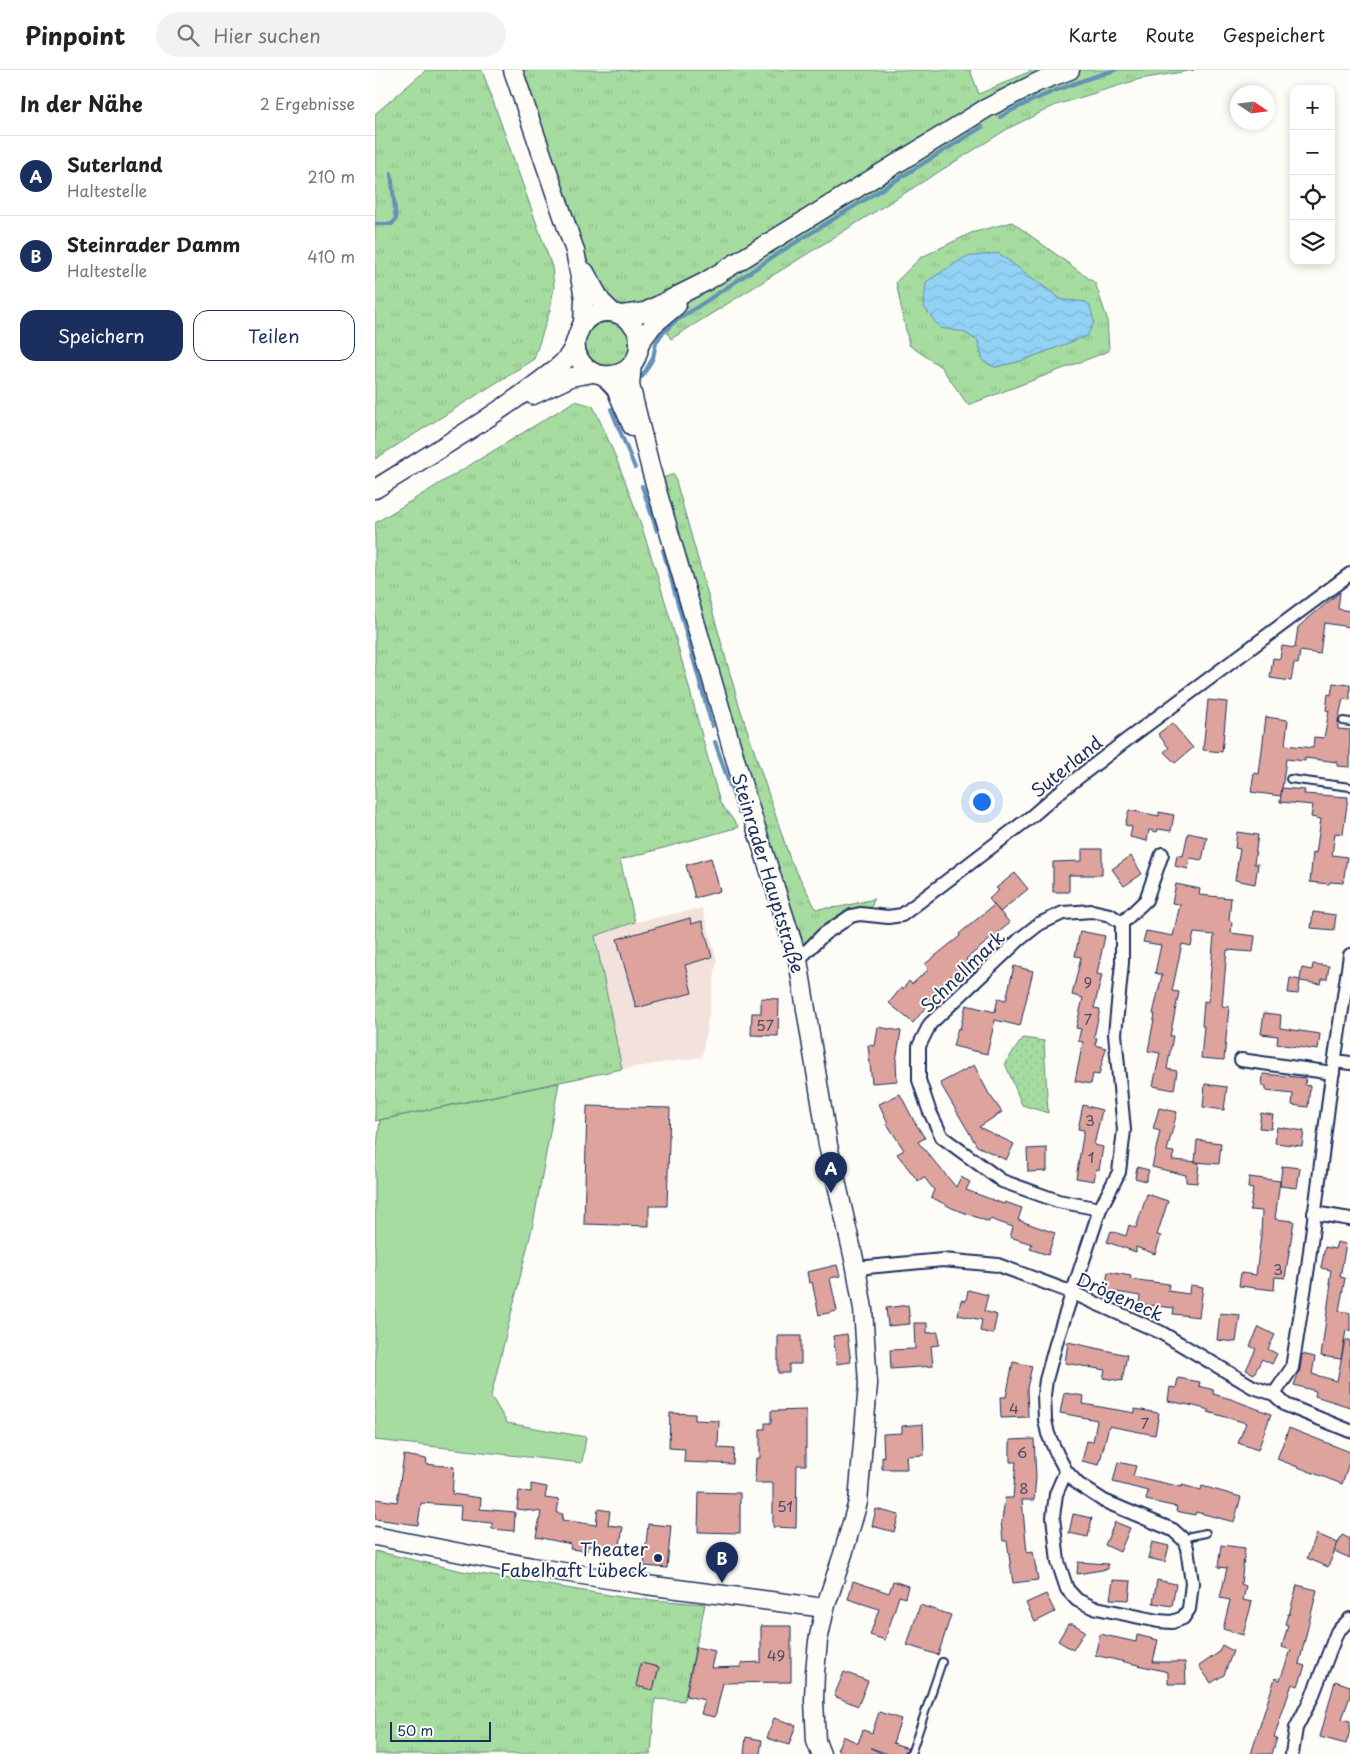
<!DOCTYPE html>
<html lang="de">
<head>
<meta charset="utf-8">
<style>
	body { margin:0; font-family:"Playpen Sans",sans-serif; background:#f2f2f2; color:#202124 }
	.controls { position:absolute; right:15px; top:15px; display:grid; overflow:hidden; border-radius:10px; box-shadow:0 2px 8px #0003 }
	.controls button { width:45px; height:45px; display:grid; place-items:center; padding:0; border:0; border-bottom:1px solid #e0e0e0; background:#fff; color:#202124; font:25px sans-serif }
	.compass { position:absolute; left:855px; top:15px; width:45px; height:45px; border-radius:50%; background:#fff; box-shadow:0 2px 8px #0003; rotate:103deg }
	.scale { position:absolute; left:15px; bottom:12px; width:101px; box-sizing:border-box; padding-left:5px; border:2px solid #1b2f5e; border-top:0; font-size:14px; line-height:18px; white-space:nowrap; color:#1b2f5e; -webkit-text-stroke:4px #fdfcf7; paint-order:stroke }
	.you { position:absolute; left:606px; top:731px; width:18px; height:18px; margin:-12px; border:4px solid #fff; border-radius:50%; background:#1a73e8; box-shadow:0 0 0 8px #1a73e833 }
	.badge { display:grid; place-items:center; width:32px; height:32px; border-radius:50%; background:#1b2f5e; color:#fff; font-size:16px; font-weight:700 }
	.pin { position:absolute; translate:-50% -41px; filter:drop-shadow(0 1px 2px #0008) }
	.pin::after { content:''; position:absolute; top:26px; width:18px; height:15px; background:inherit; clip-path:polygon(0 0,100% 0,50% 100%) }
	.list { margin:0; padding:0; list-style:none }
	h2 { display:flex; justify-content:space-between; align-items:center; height:65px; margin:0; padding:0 20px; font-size:21px }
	h2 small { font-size:16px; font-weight:400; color:#757577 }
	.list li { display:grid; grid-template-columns:32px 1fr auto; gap:15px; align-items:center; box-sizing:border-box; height:80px; padding:0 20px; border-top:1px solid #e0e0e0 }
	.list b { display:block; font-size:19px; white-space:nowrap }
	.list p { margin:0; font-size:16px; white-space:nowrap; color:#757577 }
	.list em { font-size:16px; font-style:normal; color:#757577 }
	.actions { display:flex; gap:10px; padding:15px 20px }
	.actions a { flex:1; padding:11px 0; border:1px solid #1b2f5e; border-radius:15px; text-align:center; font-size:18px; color:#1b2f5e }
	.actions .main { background:#1b2f5e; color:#fff }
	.icon { flex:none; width:28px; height:28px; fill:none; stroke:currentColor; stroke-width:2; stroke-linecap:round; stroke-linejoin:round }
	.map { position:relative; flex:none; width:975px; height:1684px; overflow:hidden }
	header { display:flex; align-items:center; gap:30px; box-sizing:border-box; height:70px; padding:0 25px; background:#fff; border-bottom:1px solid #e0e0e0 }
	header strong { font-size:24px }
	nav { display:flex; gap:28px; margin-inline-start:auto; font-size:18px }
	.search { width:350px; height:45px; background:#f2f2f2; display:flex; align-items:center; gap:12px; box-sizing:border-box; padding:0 18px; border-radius:28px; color:#757577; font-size:19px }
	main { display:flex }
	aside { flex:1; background:#fff }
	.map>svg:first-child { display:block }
	.built { fill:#f3e1dc }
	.grass { fill:url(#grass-tufts); stroke:#60867e; fill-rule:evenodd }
	.park { fill:url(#park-dots); stroke:#60867e }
	.garden { fill:#a6dc9f; stroke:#60867e }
	.water { fill:url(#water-waves); stroke:#6391b8 }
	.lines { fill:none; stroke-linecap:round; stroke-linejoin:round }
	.stream { stroke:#6391b8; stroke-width:4 }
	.building { fill:#dda39c; stroke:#1b2f5e }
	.service-casing { stroke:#1b2f5e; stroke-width:10 }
	.minor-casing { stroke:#1b2f5e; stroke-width:16 }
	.secondary-casing { stroke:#1b2f5e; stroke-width:21 }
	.service { stroke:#fdfcf7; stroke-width:6 }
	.minor { stroke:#fdfcf7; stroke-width:12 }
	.secondary { stroke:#fdfcf7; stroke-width:18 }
	.poi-dot { fill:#1b2f5e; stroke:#fdfcf7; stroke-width:2 }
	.labels { text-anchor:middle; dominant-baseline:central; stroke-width:4; stroke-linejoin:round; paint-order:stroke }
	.number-label { font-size:15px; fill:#4c4c6e }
	.street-label { font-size:18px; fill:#1b2f5e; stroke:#fdfcf7 }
	.poi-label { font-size:18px; fill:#1b2f5e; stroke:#fdfcf7; text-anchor:end }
</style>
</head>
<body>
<header>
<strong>Pinpoint</strong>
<div class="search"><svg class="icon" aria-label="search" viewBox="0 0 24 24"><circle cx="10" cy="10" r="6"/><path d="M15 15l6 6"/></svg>Hier suchen</div>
<nav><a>Karte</a><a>Route</a><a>Gespeichert</a></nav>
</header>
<main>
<aside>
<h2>In der Nähe<small>2 Ergebnisse</small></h2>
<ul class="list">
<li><span class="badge">A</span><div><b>Suterland</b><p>Haltestelle</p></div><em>210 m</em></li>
<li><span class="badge">B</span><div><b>Steinrader Damm</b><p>Haltestelle</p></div><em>410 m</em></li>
</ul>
<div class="actions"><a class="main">Speichern</a><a>Teilen</a></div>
</aside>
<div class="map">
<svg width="975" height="1684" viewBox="0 0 975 1684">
	<defs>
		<pattern id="grass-tufts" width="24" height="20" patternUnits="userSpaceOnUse" patternTransform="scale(1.25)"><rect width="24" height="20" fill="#a6dc9f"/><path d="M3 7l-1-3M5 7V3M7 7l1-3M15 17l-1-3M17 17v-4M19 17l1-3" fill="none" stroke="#8ebd8b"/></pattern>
		<pattern id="park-dots" width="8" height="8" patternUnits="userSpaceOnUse" patternTransform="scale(1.25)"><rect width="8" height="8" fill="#a6dc9f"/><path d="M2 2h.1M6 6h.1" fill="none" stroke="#8ebd8b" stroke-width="1.8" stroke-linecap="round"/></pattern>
		<pattern id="water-waves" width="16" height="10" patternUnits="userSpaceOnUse" patternTransform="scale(1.25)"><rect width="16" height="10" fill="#93d2f4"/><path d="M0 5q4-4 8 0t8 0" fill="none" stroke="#7eb5d4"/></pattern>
	</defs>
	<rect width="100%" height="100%" fill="#fdfcf7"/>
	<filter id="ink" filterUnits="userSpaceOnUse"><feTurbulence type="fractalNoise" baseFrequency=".02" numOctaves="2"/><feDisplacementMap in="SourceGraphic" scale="10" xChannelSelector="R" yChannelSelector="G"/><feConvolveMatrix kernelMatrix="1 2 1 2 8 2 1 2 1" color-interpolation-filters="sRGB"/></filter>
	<g filter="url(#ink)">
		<polygon class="built" points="327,838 342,890 327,987 247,999 220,866 260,852"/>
		<g class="grass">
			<polygon points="51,0 107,0 177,197 179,217 175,240 159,289 0,389 0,44"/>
			<path d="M147,0h448l9,24 54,-24h161l-54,9 -84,26 -47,23 -338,211 -21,-35c-34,3 -33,3 -55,-22z"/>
			<path d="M637,152l83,61 12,35 2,33 -141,54 -27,-38 -32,-22 -13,-63 24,-24 51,-25zM623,183l64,47 24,2v34l-65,25 -26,6 -12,-6 -5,-20 -14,-9z"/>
			<circle cx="233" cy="274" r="22"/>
			<path d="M200,331l18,5c60,126 90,263 127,397l19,24 -119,33 15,62 -40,14 27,133 -247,52v-598z"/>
			<polygon points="299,404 363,632 415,789 441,839 465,837 499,829 496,838 477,841 434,875 431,873 427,868 393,770 333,573 288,408"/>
			<polygon points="0,1481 87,1501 252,1528 330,1534 309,1631 280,1629 276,1684 0,1684"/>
		</g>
		<polygon class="park" points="648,968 669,971 673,1043 647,1035 630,993"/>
		<polygon class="garden" points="184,1013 158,1154 116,1326 132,1353 211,1367 207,1393 0,1370 0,1094 5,1050"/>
		<polygon class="water" points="623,183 687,230 711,232 715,236 719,252 712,266 646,291 620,297 608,291 603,271 589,262 565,258 549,237 551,212 590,187"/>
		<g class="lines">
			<g class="stream">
				<path d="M625,47c36,-21 76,-35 115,-47"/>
				<polyline points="0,154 17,154 21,149 16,103"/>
				<polyline points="267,307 278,288 281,273 286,265 298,253 407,181 607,57"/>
				<polyline points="236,339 260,398"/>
				<polyline points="267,416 282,461"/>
				<polyline points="288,480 337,656"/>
				<polyline points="340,672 364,742"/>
			</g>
		</g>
		<g class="building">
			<polygon points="965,522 963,539 975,541 975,557 949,553 945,584 925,581 923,594 919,593 916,611 895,608 898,588 905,589 907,576 920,578 923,557"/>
			<polygon points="958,613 975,615 975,630 968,629 963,651 963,659 975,660 975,697 962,696 962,692 930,688 930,691 911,689 906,726 876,722 879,703 884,704 891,647 913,650 910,675 938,678 939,667 949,668 954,641 951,640 953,624 956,625"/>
			<polygon points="833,630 852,632 847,682 828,680"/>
			<polygon points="797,653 818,678 800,693 789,682 794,678 783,664"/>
			<polygon points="907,718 930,720 929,724 973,727 968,764 960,763 957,785 972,787 968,813 955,812 954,814 935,812 938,782 941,783 946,749 936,747 938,735 905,732"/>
			<polygon points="754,740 784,746 784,742 799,745 796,761 783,759 782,762 774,760 772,771 755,767 757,757 750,755"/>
			<polygon points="862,762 883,765 879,794 883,794 880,814 860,810 865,779 860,778"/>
			<polygon points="813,763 832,767 827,790 815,788 813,799 800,796 802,785 808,786"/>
			<polygon points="707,779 727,779 727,805 694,805 694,822 678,822 678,792 707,791"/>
			<polygon points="756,786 767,804 749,816 737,799"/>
			<polygon points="336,788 345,821 320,828 311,795"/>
			<polygon points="640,803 653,819 625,842 614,829 624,820 621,818"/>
			<polygon points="801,814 825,819 824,825 856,828 854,851 857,852 856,863 880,866 878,882 852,880 847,936 854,937 849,990 826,988 829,956 827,956 829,931 833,932 839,865 819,863 816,876 807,874 797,921 804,922 795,966 798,966 792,999 802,1001 799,1020 778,1016 785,983 773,981 780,944 778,944 787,905 780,903 786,875 768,872 771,861 798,866 805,834 797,833"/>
			<polygon points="619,835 635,853 591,889 593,892 567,914 569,916 548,935 551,937 538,953 514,933 526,918 528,919 534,911 537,914 554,899 550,894 585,866 584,864"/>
			<polygon points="938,842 961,845 959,860 936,858"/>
			<polygon points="315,848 316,854 327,851 337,887 310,895 317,923 261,938 242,869"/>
			<polygon points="705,861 730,866 722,904 727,905 719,938 725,939 719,967 722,968 720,975 731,978 724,1005 718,1004 716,1014 700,1011 708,972 703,971 706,959 701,958 708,928 697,925 706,887 700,886"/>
			<polygon points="938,894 954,896 952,909 947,909 946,914 925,911 923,924 913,923 915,908 925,910 927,898 937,900"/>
			<polygon points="639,896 658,901 645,956 620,950 612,984 578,976 583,958 585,959 591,935 620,942 623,928 631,930"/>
			<polygon points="386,928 404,929 403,966 376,965 377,943 386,943"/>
			<polygon points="889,943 906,945 905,958 945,964 943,980 902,974 903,966 886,964"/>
			<polygon points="503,957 526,961 521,991 522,1011 497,1013 493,975 500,976"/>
			<polygon points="599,995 614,1024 627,1042 604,1057 639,1074 631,1090 602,1076 565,1013"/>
			<polygon points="888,1004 931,1008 930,1015 935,1016 933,1037 917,1035 918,1024 891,1021 891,1016 887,1016"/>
			<polygon points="830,1014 852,1017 849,1040 828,1037"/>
			<polygon points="525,1024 539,1051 550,1068 543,1072 581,1117 586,1107 595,1112 591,1120 629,1134 630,1132 647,1138 643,1150 680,1163 673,1185 655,1179 657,1174 635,1167 638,1157 615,1149 614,1152 577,1138 556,1127 559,1120 549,1107 543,1111 522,1084 529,1080 512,1054 513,1053 504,1034"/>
			<polygon points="708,1035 727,1040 719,1075 728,1077 724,1100 721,1099 719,1111 701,1108 709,1060 703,1059"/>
			<polygon points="212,1036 295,1038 292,1136 274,1136 274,1156 209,1154"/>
			<polygon points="784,1038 802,1042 792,1081 799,1082 797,1090 824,1092 822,1113 811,1112 811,1105 777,1097 785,1061 778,1059"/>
			<polygon points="886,1043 898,1045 896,1059 884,1058"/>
			<polygon points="902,1057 929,1061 927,1076 900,1073"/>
			<polygon points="822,1070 846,1073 844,1094 820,1092"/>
			<polygon points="672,1078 672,1101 653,1102 652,1079"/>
			<polygon points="907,1096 925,1098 922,1118 905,1116"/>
			<polygon points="762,1097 774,1100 771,1111 760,1108"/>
			<polygon points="874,1107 905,1111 900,1149 919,1151 910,1208 900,1207 899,1220 864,1216 866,1203 881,1205 886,1165 887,1141 875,1140 878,1119 873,1118"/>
			<polygon points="772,1124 793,1131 782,1165 786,1166 780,1184 761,1177 761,1182 732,1172 736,1161 751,1166 754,1155 761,1158"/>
			<polygon points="962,1172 971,1174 965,1207 970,1208 964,1241 975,1243 975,1261 971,1260 966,1289 946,1286 956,1213 954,1213 956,1200 946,1198 950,1177 960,1179"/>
			<polygon points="462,1195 465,1206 455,1208 462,1241 444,1245 437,1212 434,1213 432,1202"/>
			<polygon points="733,1202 756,1206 755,1209 794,1214 793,1221 814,1224 815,1215 828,1217 824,1247 798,1244 799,1238 764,1234 765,1226 730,1220"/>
			<polygon points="593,1220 613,1225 609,1241 622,1245 618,1264 605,1261 607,1250 583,1245 586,1230 591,1231"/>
			<polygon points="533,1235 535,1254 513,1256 511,1238"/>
			<polygon points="845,1243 865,1245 861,1272 842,1270"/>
			<polygon points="539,1253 552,1253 552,1263 563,1262 564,1275 556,1276 558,1296 516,1299 515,1280 540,1279"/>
			<polygon points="884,1257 900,1265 893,1279 902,1284 897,1294 887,1289 879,1304 871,1300 881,1279 875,1276"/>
			<polygon points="472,1264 476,1292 462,1294 458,1266"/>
			<polygon points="403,1266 426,1266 426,1294 414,1294 414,1303 403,1303"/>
			<polygon points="970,1270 975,1270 975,1337 940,1326 941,1321 919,1315 925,1299 927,1284 940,1287 937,1304 962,1311"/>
			<polygon points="693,1272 752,1285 747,1311 728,1308 730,1300 690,1293"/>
			<polygon points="638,1292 657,1296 652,1318 653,1347 626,1348 625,1327 631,1327"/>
			<polygon points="803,1308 825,1312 824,1316 839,1320 838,1324 856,1329 896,1344 883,1380 863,1373 871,1353 833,1342 834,1340 819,1336 793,1331 795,1317 801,1318"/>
			<polygon points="689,1323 709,1326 708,1334 760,1343 760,1339 784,1343 780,1365 734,1356 724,1395 707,1391 712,1371 718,1372 722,1350 685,1343"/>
			<polygon points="431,1340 431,1395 422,1395 421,1458 398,1457 398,1413 380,1413 381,1388 385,1388 385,1359 390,1359 390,1353 396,1353 396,1341"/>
			<polygon points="295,1343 320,1344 320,1350 344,1351 343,1378 359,1379 358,1394 309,1392 310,1379 294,1378"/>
			<polygon points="548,1354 549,1385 531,1386 532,1399 507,1399 507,1387 509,1388 508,1364 527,1363 527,1356"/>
			<polygon points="914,1358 975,1382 975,1390 967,1414 902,1389"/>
			<polygon points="659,1369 661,1407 659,1430 647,1430 652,1483 658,1482 663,1510 638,1513 632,1471 628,1471 626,1451 627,1451 630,1428 638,1428 641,1392 635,1392 635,1370"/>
			<polygon points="29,1385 52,1389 51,1394 79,1397 77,1424 106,1428 105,1439 140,1442 139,1461 117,1459 117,1453 85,1450 86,1436 46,1433 43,1455 0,1449 0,1429 22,1432"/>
			<polygon points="743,1392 761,1396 758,1406 807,1417 807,1415 826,1420 827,1416 866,1427 859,1452 821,1442 820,1445 801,1441 802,1437 771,1430 773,1421 738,1412"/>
			<polygon points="156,1414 172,1417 170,1428 184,1430 182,1443 188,1444 187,1450 221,1455 223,1439 235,1441 233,1455 248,1457 244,1481 212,1476 212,1481 195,1479 196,1474 161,1467 166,1442 142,1439 144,1421 156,1422"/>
			<polygon points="324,1422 365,1423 365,1463 323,1462"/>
			<polygon points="501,1439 524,1445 519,1462 497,1456"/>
			<polygon points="698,1444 717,1448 713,1467 694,1463"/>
			<polygon points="740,1452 755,1458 745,1482 730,1475"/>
			<polygon points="273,1454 296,1456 292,1498 269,1496"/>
			<polygon points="942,1464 963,1473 953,1497 932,1488"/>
			<polygon points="967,1465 975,1469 975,1488 959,1481"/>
			<polygon points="777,1472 794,1476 790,1492 773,1488"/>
			<polygon points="846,1475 870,1478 866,1514 871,1516 868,1530 877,1532 868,1565 848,1559 855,1530 845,1528 852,1498 843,1497"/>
			<polygon points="703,1492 733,1494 733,1499 702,1504"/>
			<polygon points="738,1510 756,1511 754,1530 735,1529"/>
			<polygon points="782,1510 801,1514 797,1536 778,1533"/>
			<polygon points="478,1511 514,1523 518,1511 533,1516 530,1528 524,1526 510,1570 495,1565 504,1539 473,1529"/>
			<polygon points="922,1515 942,1520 924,1594 930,1596 923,1616 917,1614 899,1667 902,1668 897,1684 876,1684 900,1608 905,1610 916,1580 907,1577 913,1555 910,1554 913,1544 914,1545"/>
			<polygon points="671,1524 680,1542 660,1552 651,1533"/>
			<polygon points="545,1535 576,1545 563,1585 532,1575"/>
			<polygon points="693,1554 698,1554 710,1561 698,1580 683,1571"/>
			<polygon points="386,1556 416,1556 416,1612 348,1613 340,1647 326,1644 330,1630 311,1626 321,1577 340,1581 336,1598 366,1597 366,1593 386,1592"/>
			<polygon points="725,1564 761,1572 762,1565 783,1570 778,1592 810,1592 811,1614 793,1614 793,1602 720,1585"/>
			<polygon points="847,1575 858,1581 849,1605 836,1613 824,1596 843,1583"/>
			<polygon points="266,1593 284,1597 278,1620 261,1616"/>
			<polygon points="469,1602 493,1611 483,1636 459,1626"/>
			<polygon points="960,1611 975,1616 975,1626 967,1649 975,1651 975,1661 971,1674 945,1667"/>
			<polygon points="504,1642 526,1649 518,1673 533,1678 529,1684 513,1684 496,1678 508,1684 471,1684 462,1680 468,1666 483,1673 488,1660 497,1663"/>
			<polygon points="399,1648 421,1655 414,1675 392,1668"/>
			<polygon points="371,1667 387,1670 385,1684 369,1684"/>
		</g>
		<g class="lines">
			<g class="service-casing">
				<g id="service">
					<polyline points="968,651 975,652"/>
					<polyline points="915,709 975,717"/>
					<polyline points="809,1470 816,1466 831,1463"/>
					<polyline points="534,1684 537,1681 567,1592"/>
				</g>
			</g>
			<g class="minor-casing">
				<g id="minor">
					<polyline points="423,890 449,864 476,846 485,844 513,847 527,845 657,746 687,720 749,672 975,504"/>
					<polyline points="866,990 958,1003"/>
					<polyline points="960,991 975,993"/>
					<polyline points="725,1139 683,1131 627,1111 567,1067 554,1040 544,1010 544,976 555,954 645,869 664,854 688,843 717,841 735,845 747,853"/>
					<polyline points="939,1143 975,1149"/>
					<polyline points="481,1198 568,1190 623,1195 698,1223 785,1262 878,1317 899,1324 911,1335 975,1361"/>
					<polyline points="899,1324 917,1298 933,1197 955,1021 975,885"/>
					<polyline points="691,1401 681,1424 678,1447 683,1492 692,1519 702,1530 717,1537 783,1551 797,1552 808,1548 814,1539 817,1513 812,1478 809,1470 798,1460 729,1431 703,1414 691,1401 682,1384 673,1364 670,1350 669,1325 671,1310 682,1270 725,1139 744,1102 749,1060 740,964 747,893 747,853 771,830 787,784"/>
					<polyline points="917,1684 921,1658 937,1627 962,1562 975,1549"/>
				</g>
			</g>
			<g class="secondary-casing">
				<g id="secondary">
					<polyline points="138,0 200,181 209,228 208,254"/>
					<polyline points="210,202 226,231 237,242"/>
					<polyline points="246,245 270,242 330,212 610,39 663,12 695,0"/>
					<polyline points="264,274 278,255 302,235"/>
					<polyline points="257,294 255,315 276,400 370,723 423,890 453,1075 481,1198 488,1239 493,1314 483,1432 468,1484 450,1538 443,1571 440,1602 439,1630 441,1671 446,1684"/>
					<polyline points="229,306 241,319 257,356"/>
					<polyline points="158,325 196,307 218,303"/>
					<path d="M0,419c62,-39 126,-76 183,-122 7,-6 14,-15 17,-24 4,-13 7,-24 21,-29 21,-7 43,8 43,29 1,42 -62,44 -64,0"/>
					<polyline points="0,1466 157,1497 271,1515 450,1538"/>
				</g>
			</g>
			<use href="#service" class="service"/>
			<use href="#minor" class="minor"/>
			<use href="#secondary" class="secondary"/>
		</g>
	</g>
	<circle class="poi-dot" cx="283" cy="1488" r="5"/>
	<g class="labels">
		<g class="number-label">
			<text x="713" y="911">9</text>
			<text x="713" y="948">7</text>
			<text x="390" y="954">57</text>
			<text x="715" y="1049">3</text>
			<text x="716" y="1086">1</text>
			<text x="903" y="1198">3</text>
			<text x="639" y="1337">4</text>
			<text x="770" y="1352">7</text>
			<text x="647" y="1381">6</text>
			<text x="649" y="1417">8</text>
			<text x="410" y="1435">51</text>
			<text x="401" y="1584">49</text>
		</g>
		<g class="street-label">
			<text transform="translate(691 696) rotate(-39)">Suterland</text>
			<text transform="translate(394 803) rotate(73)">Steinrader Hauptstraße</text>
			<text transform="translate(587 901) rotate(-44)">Schnellmark</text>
			<text transform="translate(745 1226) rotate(24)">Drögeneck</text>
		</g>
		<g class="poi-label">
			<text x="273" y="1478">Theater<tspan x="273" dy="21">Fabelhaft Lübeck</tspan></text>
		</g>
	</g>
</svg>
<div class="controls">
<button>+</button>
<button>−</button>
<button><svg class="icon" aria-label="locate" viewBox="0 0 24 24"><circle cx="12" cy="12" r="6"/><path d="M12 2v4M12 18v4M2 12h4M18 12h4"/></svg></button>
<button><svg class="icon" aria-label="layers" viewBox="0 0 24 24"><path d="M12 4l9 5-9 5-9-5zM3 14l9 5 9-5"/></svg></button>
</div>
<svg class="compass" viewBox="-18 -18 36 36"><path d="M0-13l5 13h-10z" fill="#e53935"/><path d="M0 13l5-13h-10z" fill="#757577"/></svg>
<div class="scale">50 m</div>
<div class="you"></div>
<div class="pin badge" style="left:456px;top:1123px">A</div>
<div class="pin badge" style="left:347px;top:1513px">B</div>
</div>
</main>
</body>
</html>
